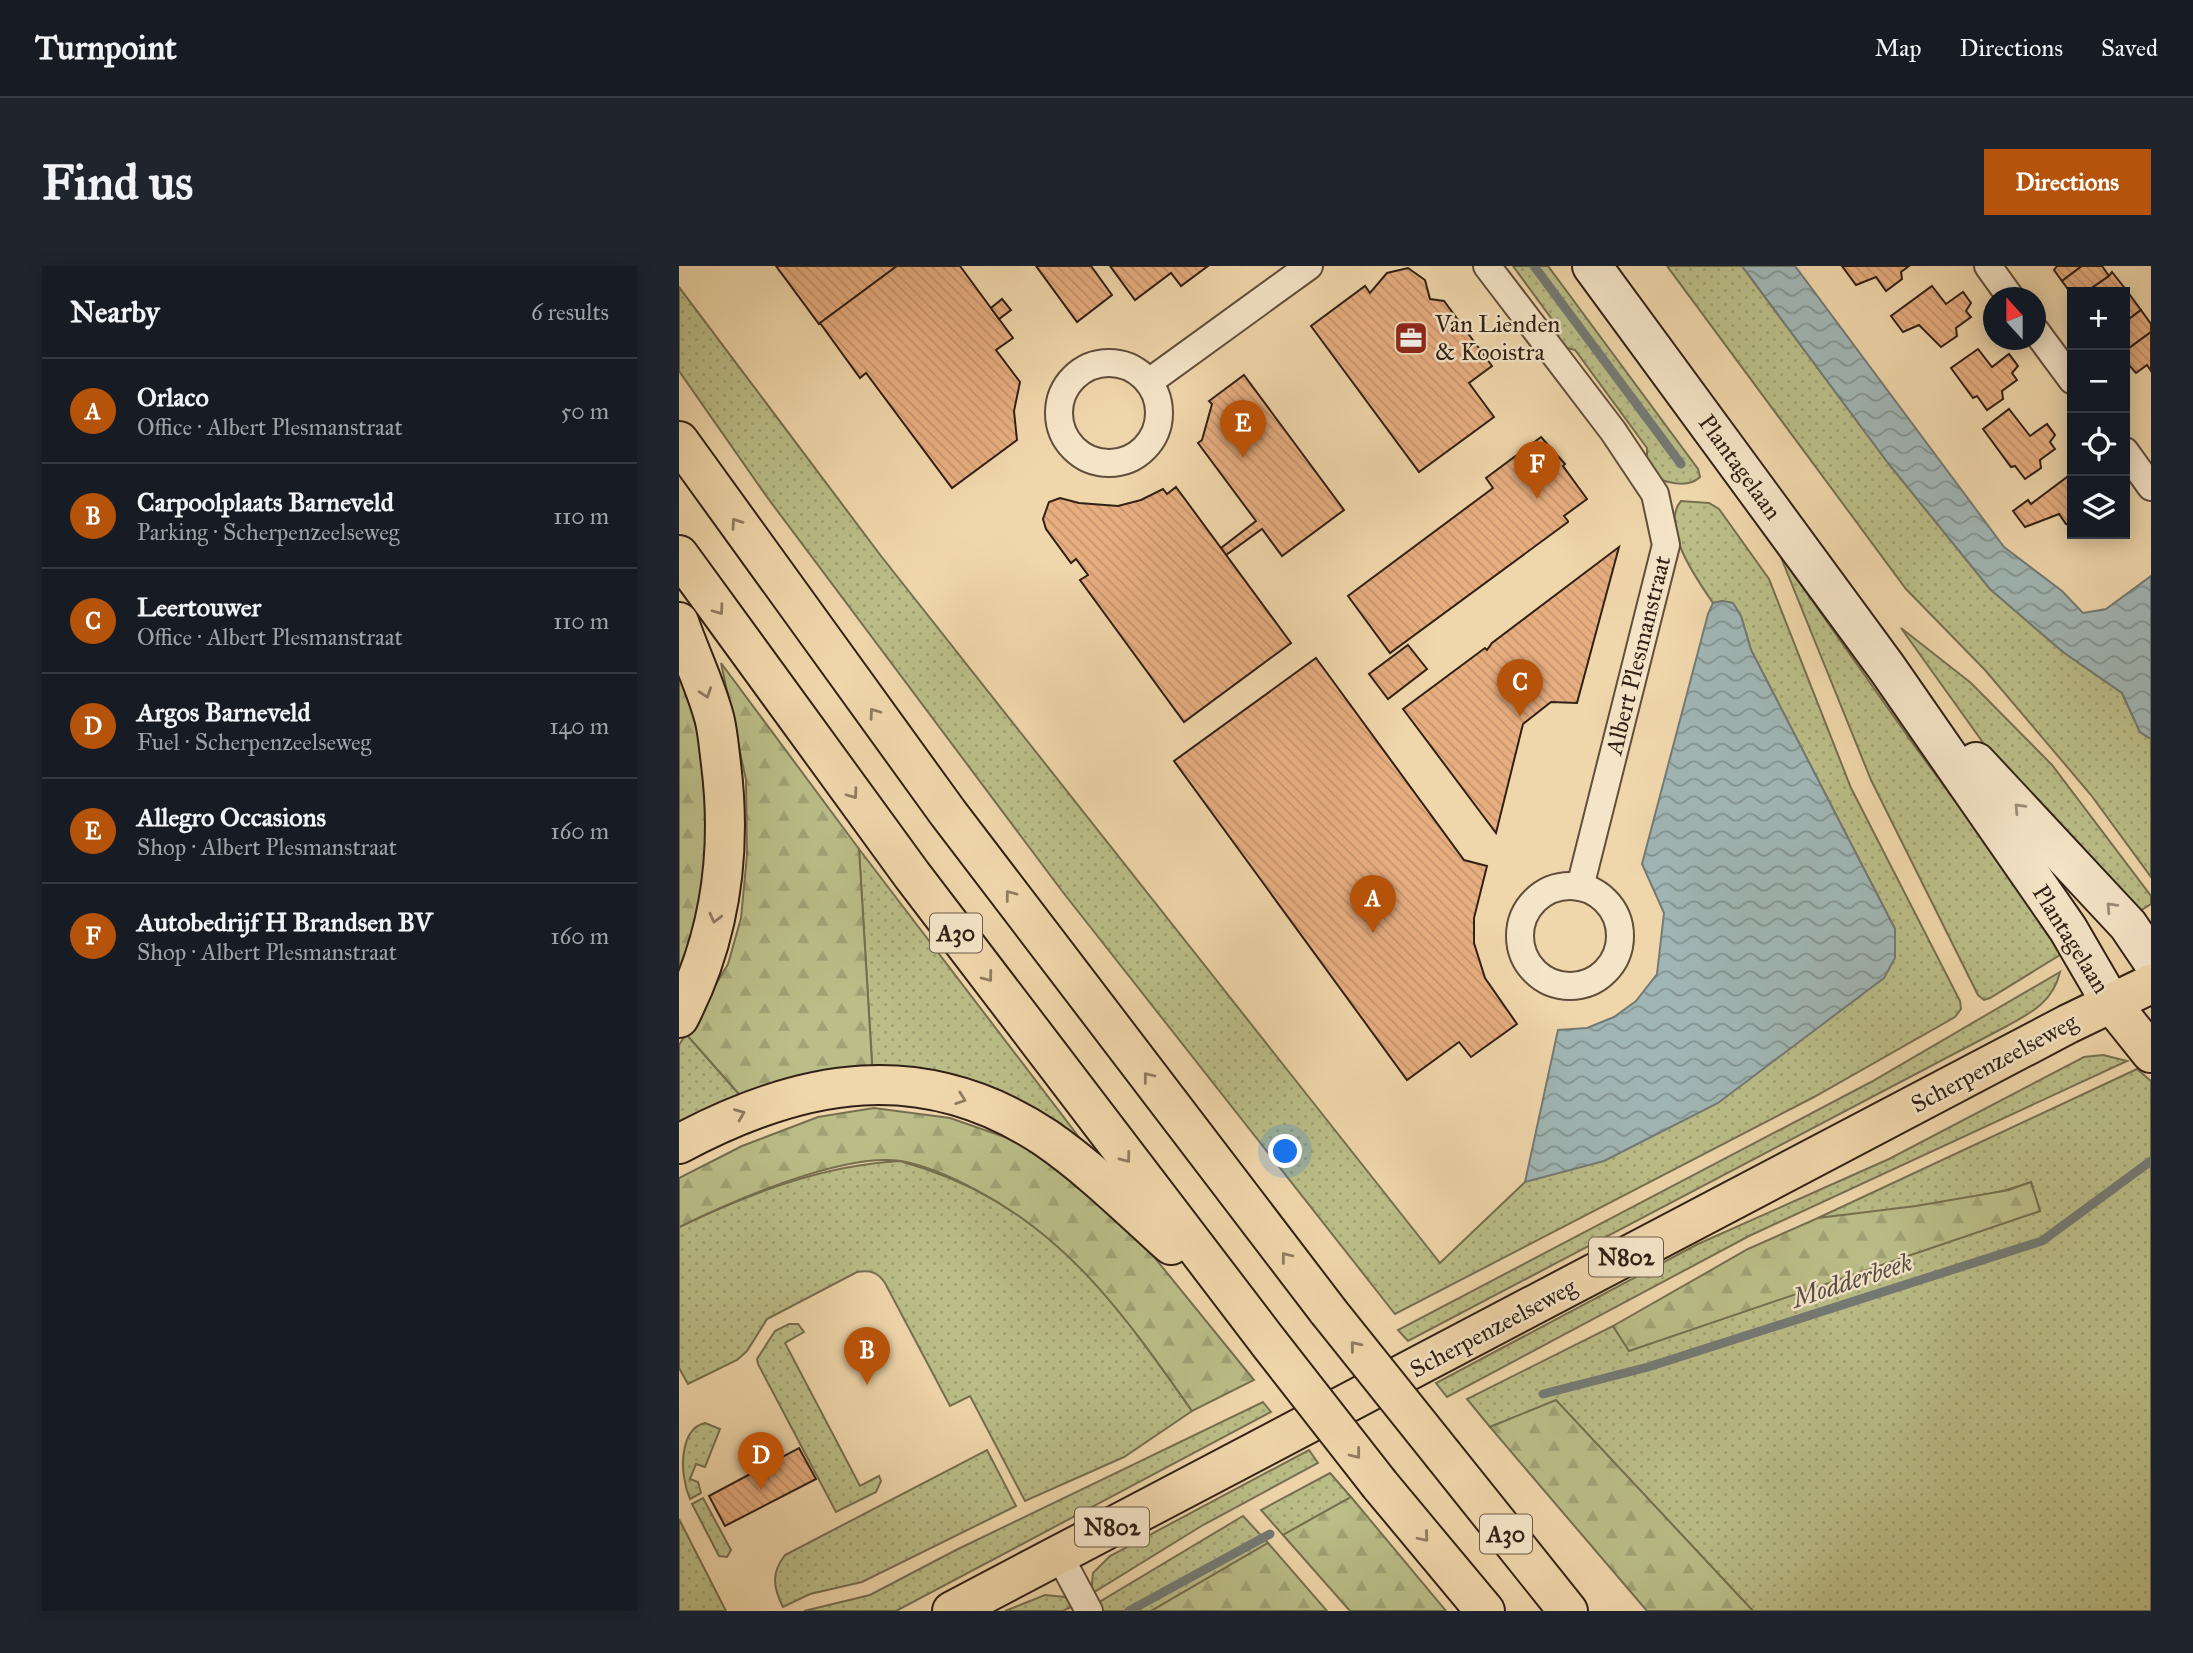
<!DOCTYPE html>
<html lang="en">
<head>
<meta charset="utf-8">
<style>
	body { margin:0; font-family:"IM FELL Great Primer",serif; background:#20242c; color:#f1f3f6 }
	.controls { position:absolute; right:21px; top:21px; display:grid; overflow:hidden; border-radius:0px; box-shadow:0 4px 18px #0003 }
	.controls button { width:63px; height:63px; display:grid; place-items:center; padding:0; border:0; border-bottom:2px solid #363941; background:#171b24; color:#f1f3f6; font:35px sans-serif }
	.compass { position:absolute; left:1304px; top:21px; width:63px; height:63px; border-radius:50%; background:#171b24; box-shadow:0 4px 18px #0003; rotate:339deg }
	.you { position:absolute; left:607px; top:886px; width:24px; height:24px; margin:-18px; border:5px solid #fff; border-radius:50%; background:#1a73e8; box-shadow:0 0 0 10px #1a73e833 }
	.badge { display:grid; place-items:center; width:46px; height:46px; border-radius:50%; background:#b45309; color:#fff; font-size:23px; font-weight:700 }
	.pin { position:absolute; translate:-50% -58px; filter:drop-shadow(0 2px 4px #0008) }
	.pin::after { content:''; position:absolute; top:37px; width:24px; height:21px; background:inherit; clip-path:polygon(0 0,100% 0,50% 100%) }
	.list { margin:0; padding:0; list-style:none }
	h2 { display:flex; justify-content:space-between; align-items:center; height:91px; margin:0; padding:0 28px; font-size:30px }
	h2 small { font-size:23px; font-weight:400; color:#9ea1a6 }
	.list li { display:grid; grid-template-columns:46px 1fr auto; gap:21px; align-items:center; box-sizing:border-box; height:105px; padding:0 28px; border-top:2px solid #363941 }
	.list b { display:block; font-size:26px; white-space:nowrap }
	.list p { margin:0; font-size:23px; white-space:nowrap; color:#9ea1a6 }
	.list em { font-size:23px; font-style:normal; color:#9ea1a6 }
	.icon { flex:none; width:38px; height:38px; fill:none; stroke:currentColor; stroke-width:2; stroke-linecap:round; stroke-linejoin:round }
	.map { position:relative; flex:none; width:1472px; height:1345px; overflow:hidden; border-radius:0px }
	header { display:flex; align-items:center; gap:42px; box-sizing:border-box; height:98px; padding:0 35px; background:#171b24; border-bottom:2px solid #363941 }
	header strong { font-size:33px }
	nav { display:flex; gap:38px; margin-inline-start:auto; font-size:24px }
	.intro { display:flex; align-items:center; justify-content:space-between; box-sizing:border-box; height:168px; padding:0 42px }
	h1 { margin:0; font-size:49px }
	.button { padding:18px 32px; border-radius:0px; background:#b45309; color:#fff; font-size:24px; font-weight:700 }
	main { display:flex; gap:42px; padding:0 42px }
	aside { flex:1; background:#171b24; border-radius:0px; box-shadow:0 4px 18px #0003 }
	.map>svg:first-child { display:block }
	.grass { fill:url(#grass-dots); stroke:#766f4f; stroke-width:2 }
	.forest { fill:url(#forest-firs); stroke:#766f4f; stroke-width:2 }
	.water { fill:url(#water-waves); stroke:#747a75; stroke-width:2 }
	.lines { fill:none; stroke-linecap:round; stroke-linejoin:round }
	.stream { stroke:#747a75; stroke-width:9 }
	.building { fill:url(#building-back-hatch); stroke:#312016; stroke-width:2 }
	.minor-casing { stroke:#614e3b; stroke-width:30 }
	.secondary-casing { stroke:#312016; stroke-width:42 }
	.primary-casing { stroke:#312016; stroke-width:42 }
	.motorway-casing { stroke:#312016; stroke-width:42 }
	.minor { stroke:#f5e5c8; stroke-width:26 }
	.secondary { stroke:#f5e5c8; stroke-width:38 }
	.primary { stroke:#f0d7ab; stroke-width:38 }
	.motorway { stroke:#f0d7ab; stroke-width:38 }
	.motorway-bridge-casing { stroke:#312016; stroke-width:42; stroke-linecap:butt }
	.motorway-bridge { stroke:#f0d7ab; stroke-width:38 }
	.oneway { stroke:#907c60 }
	.oneway2 { stroke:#9d8c78 }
	.labels { text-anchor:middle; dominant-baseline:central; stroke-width:5; stroke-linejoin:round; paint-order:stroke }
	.shield { fill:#f5e5c8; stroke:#6c5b4b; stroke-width:2 }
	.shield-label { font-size:23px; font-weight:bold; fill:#312016 }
	.poi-label { font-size:24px; fill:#312016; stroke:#f5e5c8; text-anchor:start }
	.street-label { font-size:24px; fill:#312016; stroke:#f5e5c8 }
	.water-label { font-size:26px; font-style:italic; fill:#524d46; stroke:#f5e5c8 }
</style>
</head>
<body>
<header>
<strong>Turnpoint</strong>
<nav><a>Map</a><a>Directions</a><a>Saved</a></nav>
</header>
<div class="intro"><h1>Find us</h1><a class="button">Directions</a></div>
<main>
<aside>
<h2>Nearby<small>6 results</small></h2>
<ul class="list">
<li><span class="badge">A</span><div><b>Orlaco</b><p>Office · Albert Plesmanstraat</p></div><em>50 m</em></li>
<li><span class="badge">B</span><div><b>Carpoolplaats Barneveld</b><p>Parking · Scherpenzeelseweg</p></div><em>110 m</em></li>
<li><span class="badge">C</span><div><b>Leertouwer</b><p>Office · Albert Plesmanstraat</p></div><em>110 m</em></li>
<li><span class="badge">D</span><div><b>Argos Barneveld</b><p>Fuel · Scherpenzeelseweg</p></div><em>140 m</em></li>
<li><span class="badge">E</span><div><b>Allegro Occasions</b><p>Shop · Albert Plesmanstraat</p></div><em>160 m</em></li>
<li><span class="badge">F</span><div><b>Autobedrijf H Brandsen BV</b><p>Shop · Albert Plesmanstraat</p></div><em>160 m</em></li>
</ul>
</aside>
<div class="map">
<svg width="1472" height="1345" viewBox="0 0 1472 1345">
	<defs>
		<pattern id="grass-dots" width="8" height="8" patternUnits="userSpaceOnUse" patternTransform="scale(1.75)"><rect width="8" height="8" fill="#bbbe88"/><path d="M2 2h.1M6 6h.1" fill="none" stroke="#a1a375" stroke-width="1.8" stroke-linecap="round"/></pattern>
		<pattern id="forest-firs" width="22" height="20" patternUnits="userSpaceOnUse" patternTransform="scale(1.75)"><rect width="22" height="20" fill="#bbbe88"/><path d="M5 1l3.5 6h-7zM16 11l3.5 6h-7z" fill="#a1a375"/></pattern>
		<pattern id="water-waves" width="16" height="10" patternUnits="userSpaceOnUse" patternTransform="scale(1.75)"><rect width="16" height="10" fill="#a0b6b5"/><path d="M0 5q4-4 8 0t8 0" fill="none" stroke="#839492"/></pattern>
		<pattern id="building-back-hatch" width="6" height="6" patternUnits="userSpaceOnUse" patternTransform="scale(1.75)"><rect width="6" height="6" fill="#e7ae80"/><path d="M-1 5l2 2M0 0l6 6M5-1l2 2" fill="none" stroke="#c7956e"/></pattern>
	</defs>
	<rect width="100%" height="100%" fill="#f0d7ab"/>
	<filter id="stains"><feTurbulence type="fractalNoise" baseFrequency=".00286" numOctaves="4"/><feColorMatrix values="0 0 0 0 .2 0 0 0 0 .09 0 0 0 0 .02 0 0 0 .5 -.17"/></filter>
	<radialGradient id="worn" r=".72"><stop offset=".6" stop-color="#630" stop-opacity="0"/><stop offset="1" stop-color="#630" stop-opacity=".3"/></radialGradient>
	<g class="grass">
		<path d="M834,0h35l150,203 2,8c-11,11 -29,6 -43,2l-10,-18v-13l-72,-98 -12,-3 -5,-8 1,-10z"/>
		<polygon points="988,0 1063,0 1209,197 1311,323 1384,386 1443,427 1461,466 1472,473 1472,611 1412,529 1306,404 1227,323"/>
		<path d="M0,21l202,269 559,707 85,-81 370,-253 -144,-279 -10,-34 -18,-15 -10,2c-15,-22 -54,-76 -32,-102l28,2 10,6 50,70 82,209 109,213 1,8 -6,8 -141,80 -419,217 -333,-423 -295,-394 -88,-126z"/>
		<polygon points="1101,289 1232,475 1381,678 1381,689 1311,732 1305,734 1299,729 1192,514"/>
		<polygon points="1222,362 1292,417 1373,499 1472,630 1472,638 1456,648 1343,531"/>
		<polygon points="180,583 412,887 194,814"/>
		<path d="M1381,706c-7,30 -29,41 -53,54l-599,315 -10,-11 473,-248z"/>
		<polygon points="7,768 67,836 0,869 0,779"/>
		<polygon points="1424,789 1448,795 1070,970 768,1131 757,1117 1019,978 1210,893 1405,791"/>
		<path d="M1458,803l14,12v530h-398l-197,-210 -66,26 -23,-28 146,-73 16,24 411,-139 -9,-29c-67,24 -143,29 -213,36z"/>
		<path d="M221,895c146,41 209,132 292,250l-68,46 -99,44 -55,-105 -20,10 -65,-123c-7,-11 -15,-13 -28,-11l-90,47 -20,32 -10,9 -49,24 -9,-16v-141c70,-33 143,-62 221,-66z"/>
		<polygon points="110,1058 119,1058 125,1066 106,1077 181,1220 200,1210 202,1215 197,1226 157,1246 79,1098 78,1093 96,1065"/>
		<polygon points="584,1136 592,1146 217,1345 125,1345 191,1329 277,1284"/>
		<path d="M26,1157l15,6 -15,38 -9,-3 -6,15 8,3 3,11 -11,6c-11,-25 -11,-70 15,-76z"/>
		<path d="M308,1184l29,56 -154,76 -52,12 -27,13c-10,-20 -12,-34 2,-52z"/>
		<polygon points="630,1184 639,1197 524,1259 412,1328 414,1307 431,1290"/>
		<polygon points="651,1207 672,1231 604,1269 582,1244"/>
		<polygon points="24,1232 52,1284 48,1291 40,1290 13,1238"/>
		<polygon points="564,1250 589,1277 472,1345 419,1345 417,1338"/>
		<polygon points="0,1253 47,1345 0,1345"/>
		<polygon points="366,1329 386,1331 396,1339 384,1345 326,1345"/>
	</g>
	<g class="forest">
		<polygon points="42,397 180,583 194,814 67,836 7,768 49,698 62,652 68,589 67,514"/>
		<path d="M0,405c24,55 42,140 31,200 -7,42 -21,83 -31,125z"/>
		<path d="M195,842l76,10 69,24 88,57 147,181 -62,31c-62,-88 -118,-170 -216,-221 -24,-13 -48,-24 -75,-29 -58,-9 -168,40 -222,66v-49l63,-32 76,-29z"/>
		<polygon points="1352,916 1361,945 950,1085 934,1060 1069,983 1139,952 1237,940 1330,924"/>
		<polygon points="877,1134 1074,1345 968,1345 811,1161"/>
		<polygon points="672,1231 767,1345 671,1345 604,1269"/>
		<polygon points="589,1277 648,1345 472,1345"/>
	</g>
	<g class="water">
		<polygon points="1063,0 1116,0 1325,281 1383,325 1404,347 1427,343 1472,310 1472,473 1461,466 1443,427 1384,386 1311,323 1209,197"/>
		<polygon points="1044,335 1054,337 1062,350 1072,384 1216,663 1216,692 1205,712 1039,837 925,895 846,916 879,764 908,762 935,751 957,735 978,708 985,647 963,598 1029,348 1034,337"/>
	</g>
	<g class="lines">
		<g class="stream">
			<polyline points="855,0 1002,198"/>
			<polyline points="864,1128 969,1101 1363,975 1472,895"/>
			<polyline points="450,1345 591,1268"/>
		</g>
	</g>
	<g class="building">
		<polygon points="97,0 218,0 140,58"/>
		<polygon points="218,0 281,0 334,72 317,84 341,116 335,145 338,174 273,222 187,107 181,112 141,57"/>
		<polygon points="357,0 412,0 433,29 398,56"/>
		<polygon points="431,0 529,0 502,20 492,7 456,34"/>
		<polygon points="1163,0 1230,0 1222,6 1223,13 1207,25 1197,11 1177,19"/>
		<polygon points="1378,0 1403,0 1383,15 1375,4"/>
		<polygon points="1403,0 1423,0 1430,10 1407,26 1395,23 1391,26 1383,15"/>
		<polygon points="729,2 746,14 751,33 765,35 813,100 790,117 815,151 740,206 632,60 686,20 691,27 708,7"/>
		<polygon points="1433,6 1448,25 1407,26 1430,10"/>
		<polygon points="1253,20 1267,38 1284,26 1292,37 1287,45 1292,51 1277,62 1278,70 1262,81 1240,59 1224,66 1212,50"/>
		<polygon points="1448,25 1462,44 1446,56 1446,27"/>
		<polygon points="323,33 332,44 320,53 312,42"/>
		<polygon points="1462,44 1472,58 1472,66 1446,85 1446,56"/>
		<polygon points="1472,66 1472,105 1468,99 1457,107 1450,99 1446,100 1446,85"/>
		<polygon points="1299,83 1313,101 1330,88 1339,100 1333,107 1338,114 1323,125 1324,133 1308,144 1298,130 1294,132 1272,102"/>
		<polygon points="565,109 665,244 603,290 583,263 547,289 542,282 577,255 519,177 523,174 533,138 530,135"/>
		<polygon points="1330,143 1351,170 1368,158 1376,169 1371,176 1376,183 1361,194 1362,202 1346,213 1336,200 1332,201 1304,163"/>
		<polygon points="862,171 886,198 884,200 908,233 885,250 889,255 889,256 711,387 669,330 814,222 807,212"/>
		<polygon points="1392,208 1393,259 1387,258 1380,248 1346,261 1334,245 1349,234 1352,238"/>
		<polygon points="497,221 612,377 505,456 401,314 409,309 397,293 392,297 367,263 364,253 370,236 381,232 400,237 439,240 462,234 484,223 488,228"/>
		<polygon points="940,281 898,437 872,436 844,458 817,567 724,443 806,382 808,384 813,377"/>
		<polygon points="729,379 748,403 709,433 690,408"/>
		<polygon points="637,392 785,594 808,600 795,652 795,677 806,712 838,758 792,791 780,776 728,814 495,495"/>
		<polygon points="120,1182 137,1213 46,1260 30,1230"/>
	</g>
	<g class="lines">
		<g class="minor-casing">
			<g id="minor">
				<polyline points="808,0 934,165 976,228 987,279 901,621"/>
				<polyline points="1309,0 1332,32"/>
				<polyline points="1356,64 1393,114"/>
				<circle cx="430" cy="147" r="50"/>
				<polyline points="470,116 630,0"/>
				<polyline points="1446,185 1472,221"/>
				<circle cx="891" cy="670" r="50"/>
				<polyline points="380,1289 410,1345"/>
			</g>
		</g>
		<g class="secondary-casing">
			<g id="secondary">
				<polyline points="913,0 1208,402 1389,663 1432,737"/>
				<polyline points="1297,496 1449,659 1472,693"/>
			</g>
		</g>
		<g class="primary-casing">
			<polyline id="primary" points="273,1345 1389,758 1472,718"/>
		</g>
		<g class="motorway-casing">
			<g id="motorway">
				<polyline points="0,175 269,547 649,1045"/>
				<polyline points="0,289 233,609 590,1077"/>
				<path d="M0,356c11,32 26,62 35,95 4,15 5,32 7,47 11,88 -1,175 -42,254"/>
				<polyline points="1432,737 1472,787"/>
				<path d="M0,878c123,-66 244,-88 367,-6 45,31 85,71 125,107"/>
				<polyline points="765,1190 889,1345"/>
				<polyline points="701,1219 806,1345"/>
			</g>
		</g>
		<use href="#minor" class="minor"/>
		<use href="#secondary" class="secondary"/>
		<use href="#primary" class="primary"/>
		<use href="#motorway" class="motorway"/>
		<g class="motorway-bridge-casing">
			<g id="motorway-bridge">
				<polyline points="649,1045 765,1190"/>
				<polyline points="590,1077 701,1219"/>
			</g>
		</g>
		<use href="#motorway-bridge" class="motorway-bridge"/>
	</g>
	<defs><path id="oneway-chevron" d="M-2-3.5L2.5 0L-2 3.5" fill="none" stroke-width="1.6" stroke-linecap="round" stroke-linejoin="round" transform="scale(1.75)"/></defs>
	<g class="oneway">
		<use href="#oneway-chevron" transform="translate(57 257) rotate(-125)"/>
		<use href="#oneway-chevron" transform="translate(40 344) rotate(54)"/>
		<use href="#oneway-chevron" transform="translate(27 427) rotate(71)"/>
		<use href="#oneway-chevron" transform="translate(195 447) rotate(-126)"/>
		<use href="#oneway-chevron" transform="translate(174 528) rotate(54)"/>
		<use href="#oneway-chevron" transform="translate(331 629) rotate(-127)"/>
		<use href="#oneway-chevron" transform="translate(36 652) rotate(104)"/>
		<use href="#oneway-chevron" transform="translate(309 711) rotate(53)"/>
		<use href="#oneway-chevron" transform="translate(469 811) rotate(-128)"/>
		<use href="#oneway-chevron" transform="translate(282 833) rotate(20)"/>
		<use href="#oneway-chevron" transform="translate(61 848) rotate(-22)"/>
		<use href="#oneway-chevron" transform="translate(447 892) rotate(53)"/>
		<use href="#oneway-chevron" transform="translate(607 991) rotate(-128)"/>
		<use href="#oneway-chevron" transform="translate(676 1080) rotate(-129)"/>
		<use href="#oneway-chevron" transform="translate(677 1188) rotate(52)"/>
		<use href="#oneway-chevron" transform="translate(745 1271) rotate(50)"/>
	</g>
	<g class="oneway2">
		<use href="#oneway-chevron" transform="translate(1340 542) rotate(-133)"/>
		<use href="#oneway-chevron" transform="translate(1432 641) rotate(-133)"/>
	</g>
	<defs>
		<g id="office-square" transform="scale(1.75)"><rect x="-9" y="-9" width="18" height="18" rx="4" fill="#8f2418" stroke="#f5e5c8"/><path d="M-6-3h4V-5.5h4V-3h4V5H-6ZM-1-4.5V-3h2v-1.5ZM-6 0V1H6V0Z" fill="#fff"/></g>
	</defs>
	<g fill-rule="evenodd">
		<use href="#office-square" x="732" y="72"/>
	</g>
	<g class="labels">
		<g class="shield">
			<rect x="251" y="647.5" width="52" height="39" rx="5"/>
			<rect x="910" y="971.5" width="74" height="39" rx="5"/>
			<rect x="396" y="1241.5" width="74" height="39" rx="5"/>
			<rect x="801" y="1248.5" width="52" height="39" rx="5"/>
		</g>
		<g class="shield-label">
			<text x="277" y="667">A30</text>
			<text x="947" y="991">N802</text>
			<text x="433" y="1261">N802</text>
			<text x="827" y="1268">A30</text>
		</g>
		<g class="poi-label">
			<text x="756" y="58">Van Lienden<tspan x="756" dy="28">&amp; Kooistra</tspan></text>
		</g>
		<g class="street-label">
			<text transform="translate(1061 201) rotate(54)">Plantagelaan</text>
			<text transform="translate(959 389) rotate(-76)">Albert Plesmanstraat</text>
			<text transform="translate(1392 673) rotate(58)">Plantagelaan</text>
			<text transform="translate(1315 797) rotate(-28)">Scherpenzeelseweg</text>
			<text transform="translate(814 1062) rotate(-28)">Scherpenzeelseweg</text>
		</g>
		<g class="water-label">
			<text transform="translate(1173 1014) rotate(-18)">Modderbeek</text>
		</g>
	</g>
	<rect width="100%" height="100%" filter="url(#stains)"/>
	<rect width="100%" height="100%" fill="url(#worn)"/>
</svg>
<div class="controls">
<button>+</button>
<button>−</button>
<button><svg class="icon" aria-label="locate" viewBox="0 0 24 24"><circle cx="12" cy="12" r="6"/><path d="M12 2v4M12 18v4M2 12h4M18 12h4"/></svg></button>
<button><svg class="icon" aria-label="layers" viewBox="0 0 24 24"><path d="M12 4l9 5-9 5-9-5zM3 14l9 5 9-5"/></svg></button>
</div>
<svg class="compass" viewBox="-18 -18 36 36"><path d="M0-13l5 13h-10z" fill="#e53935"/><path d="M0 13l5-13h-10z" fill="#9ea1a6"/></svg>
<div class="you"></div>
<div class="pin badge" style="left:694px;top:667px">A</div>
<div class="pin badge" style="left:188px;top:1119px">B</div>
<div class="pin badge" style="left:841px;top:451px">C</div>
<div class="pin badge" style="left:82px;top:1224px">D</div>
<div class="pin badge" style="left:564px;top:192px">E</div>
<div class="pin badge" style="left:858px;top:233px">F</div>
</div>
</main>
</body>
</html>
